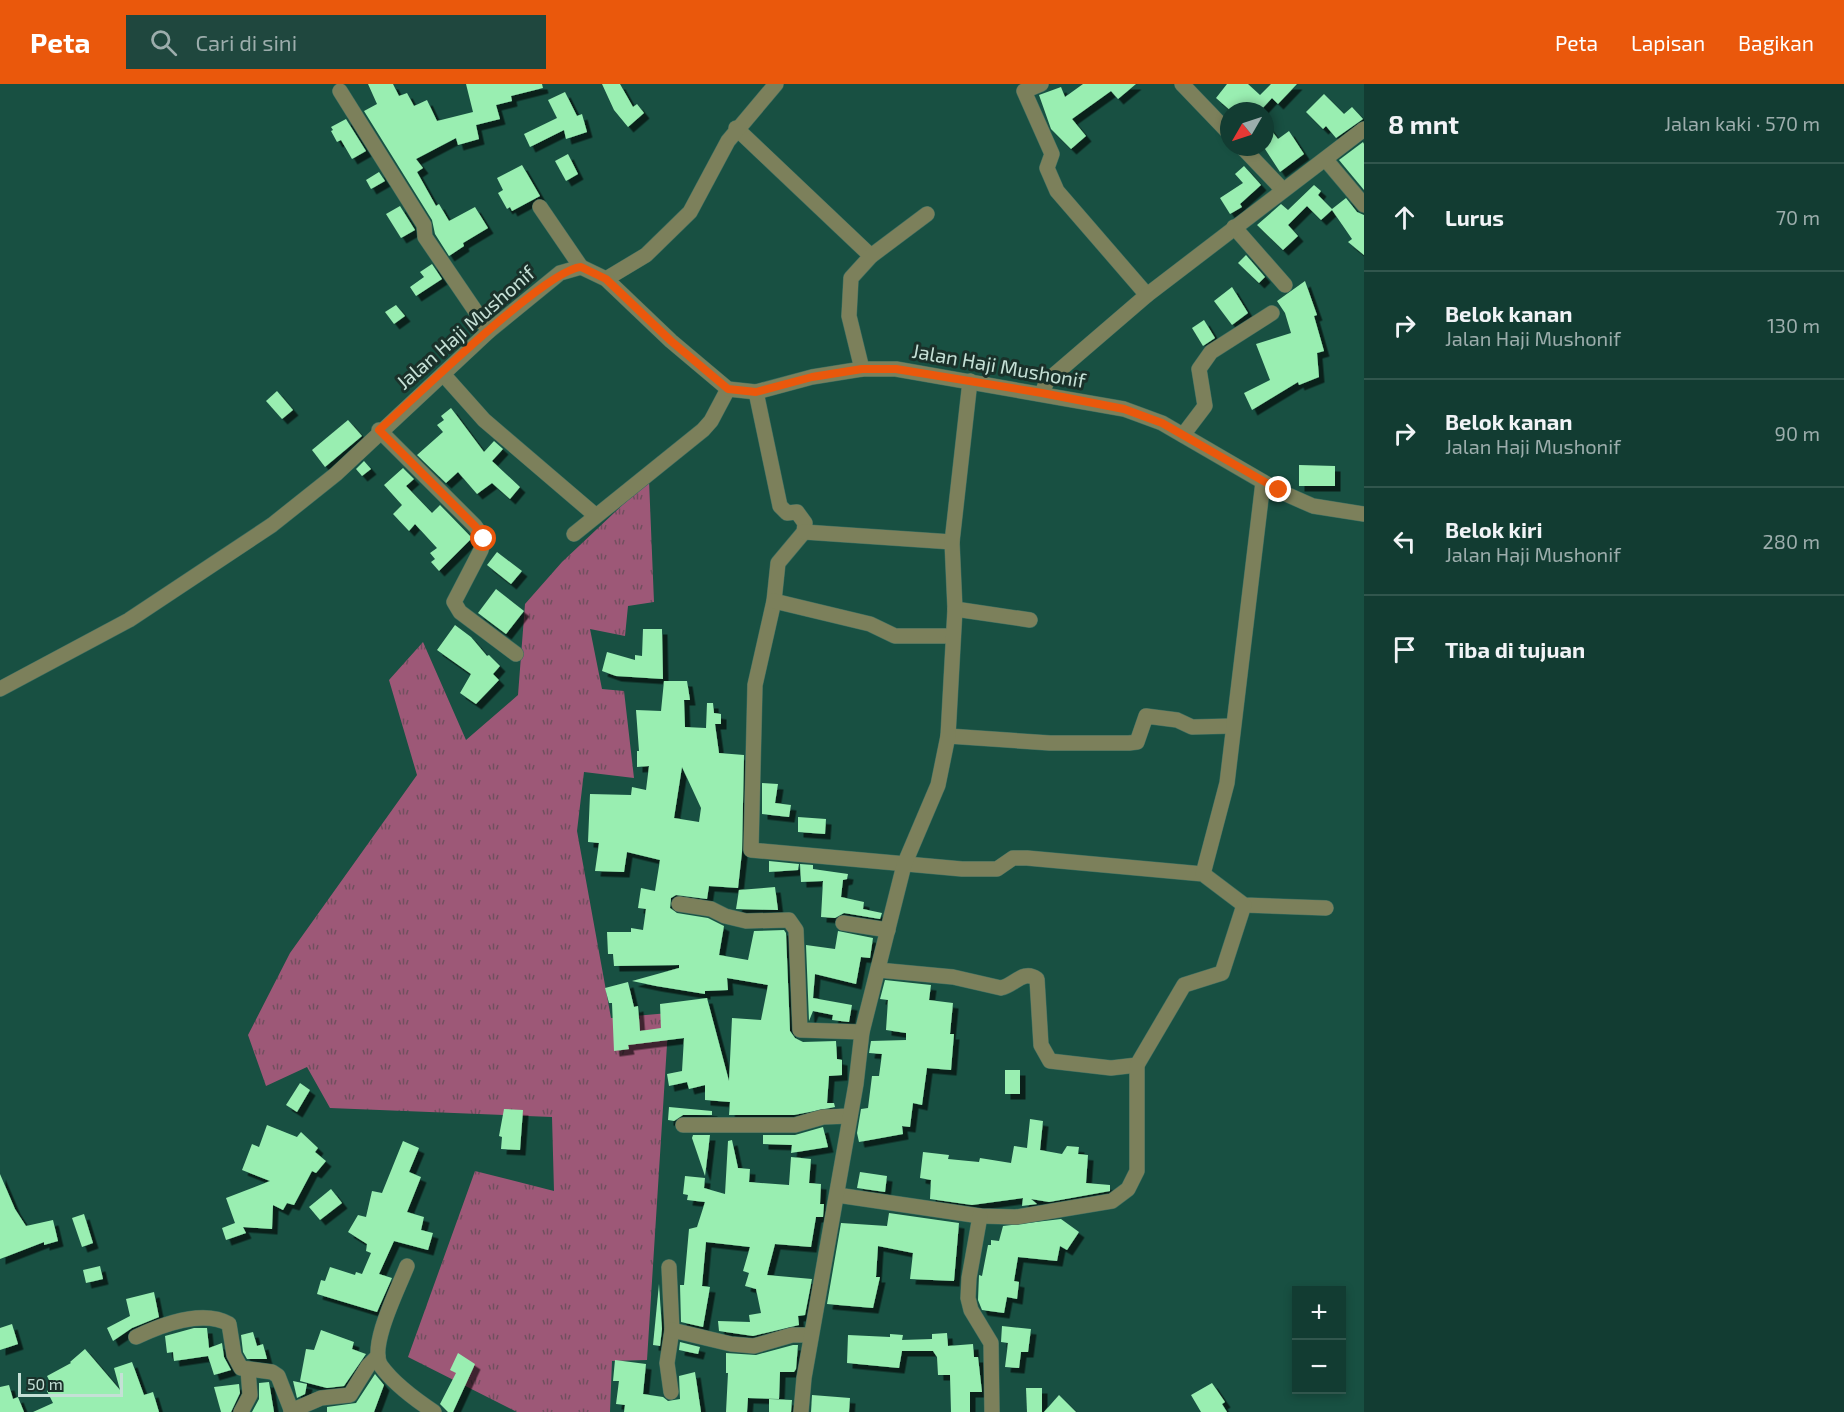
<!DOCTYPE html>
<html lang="id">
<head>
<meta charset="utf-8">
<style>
	body { margin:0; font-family:"Exo 2",sans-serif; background:#1f473e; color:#f1f3f6 }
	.controls { position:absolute; right:18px; bottom:18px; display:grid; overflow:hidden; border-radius:0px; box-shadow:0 3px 9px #0003 }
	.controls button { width:54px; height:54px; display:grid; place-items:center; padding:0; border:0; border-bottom:2px solid #31564d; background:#123c32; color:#f1f3f6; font:30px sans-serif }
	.compass { position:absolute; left:1220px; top:18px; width:54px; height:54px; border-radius:50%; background:#123c32; box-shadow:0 3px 9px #0003; rotate:231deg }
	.scale { position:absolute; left:18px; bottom:15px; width:105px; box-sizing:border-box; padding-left:6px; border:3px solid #c5e0d6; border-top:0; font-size:16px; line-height:21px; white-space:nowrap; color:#c5e0d6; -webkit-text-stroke:4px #1a312a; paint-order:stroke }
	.stop { position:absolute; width:18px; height:18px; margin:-14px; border:4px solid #ea580c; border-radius:50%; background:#fff }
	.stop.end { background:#ea580c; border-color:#fff; box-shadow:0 2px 6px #0008 }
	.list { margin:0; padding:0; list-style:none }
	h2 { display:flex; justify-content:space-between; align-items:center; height:78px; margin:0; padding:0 24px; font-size:26px }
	h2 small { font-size:20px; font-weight:400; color:#9cadac }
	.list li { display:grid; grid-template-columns:39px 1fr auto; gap:18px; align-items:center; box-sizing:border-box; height:108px; padding:0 24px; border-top:2px solid #31564d }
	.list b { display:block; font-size:22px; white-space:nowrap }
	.list p { margin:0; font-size:20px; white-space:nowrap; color:#9cadac }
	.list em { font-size:20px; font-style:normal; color:#9cadac }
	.icon { flex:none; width:33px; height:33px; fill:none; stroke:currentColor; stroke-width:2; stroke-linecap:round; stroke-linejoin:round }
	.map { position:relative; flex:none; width:1364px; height:1328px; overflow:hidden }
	header { display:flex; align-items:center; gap:36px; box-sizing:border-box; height:84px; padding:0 30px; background:#ea580c; color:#fff }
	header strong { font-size:28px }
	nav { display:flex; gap:33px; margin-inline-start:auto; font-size:21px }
	.search { width:420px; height:54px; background:#1f473e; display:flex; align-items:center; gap:15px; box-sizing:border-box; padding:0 21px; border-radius:0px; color:#9cadac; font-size:22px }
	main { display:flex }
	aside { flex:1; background:#123c32 }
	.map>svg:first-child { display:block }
	.grass { fill:url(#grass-tufts) }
	.building { fill:#99eeb1; fill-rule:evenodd; filter:url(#shadow) }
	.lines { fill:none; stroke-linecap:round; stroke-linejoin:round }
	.minor-casing { stroke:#3b6d60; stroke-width:16 }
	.minor { stroke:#7c805b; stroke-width:15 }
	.route { stroke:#ea580c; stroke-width:8 }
	.labels { text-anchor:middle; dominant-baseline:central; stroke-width:6; stroke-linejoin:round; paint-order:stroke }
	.street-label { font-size:20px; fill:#c5e0d6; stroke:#1a312a }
</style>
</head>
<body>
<header>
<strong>Peta</strong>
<div class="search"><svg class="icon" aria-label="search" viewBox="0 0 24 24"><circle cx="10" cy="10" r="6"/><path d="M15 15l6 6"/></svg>Cari di sini</div>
<nav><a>Peta</a><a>Lapisan</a><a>Bagikan</a></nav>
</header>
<main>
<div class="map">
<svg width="1364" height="1328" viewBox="0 0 1364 1328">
	<defs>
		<pattern id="grass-tufts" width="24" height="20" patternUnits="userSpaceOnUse" patternTransform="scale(1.5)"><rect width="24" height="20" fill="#9d5877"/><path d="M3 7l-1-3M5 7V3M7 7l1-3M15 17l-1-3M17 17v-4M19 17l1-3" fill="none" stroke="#714f5e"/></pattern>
		<filter id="shadow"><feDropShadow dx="5.5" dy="5.5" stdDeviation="0" flood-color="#0009"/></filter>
	</defs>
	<rect width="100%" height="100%" fill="#185042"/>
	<polygon class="grass" points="649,396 654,518 628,522 625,552 590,545 602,605 624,607 634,694 584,688 577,747 611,934 669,929 647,1276 612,1277 610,1328 517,1328 408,1273 475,1087 554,1107 552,1033 330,1024 307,983 266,1002 248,951 290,869 417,691 389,596 423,558 466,656 518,611 525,520 562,478"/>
	<g class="building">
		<polygon points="368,0 393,0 399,12 407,9 414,22 427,16 437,37 473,28 466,0 542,0 543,4 511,12 512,17 496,21 500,35 476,41 479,55 458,61 456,54 416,75 423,84 417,88 436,122 439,120 449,137 475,123 488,144 463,159 464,162 449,172 435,150 432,136 364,27 377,20"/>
		<polygon points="602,0 620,0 633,23 637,20 644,29 628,43 614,26"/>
		<polygon points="1083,0 1136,0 1118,15 1111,7 1072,35 1086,52 1071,65 1051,45 1039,11 1061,3 1065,13"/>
		<polygon points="1227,0 1248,0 1260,11 1271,0 1297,0 1278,20 1272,14 1260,27 1231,27 1216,14"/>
		<polygon points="565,8 577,32 582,30 587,48 566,55 564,46 530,63 524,50 557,34 548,16"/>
		<polygon points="1324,10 1344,30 1352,23 1363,35 1336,54 1326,42 1323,45 1306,28"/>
		<polygon points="346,35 366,67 352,75 341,56 337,58 331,47 333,46 331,43"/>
		<polygon points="1265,38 1278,55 1289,47 1304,70 1280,88 1265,65"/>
		<polygon points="1363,58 1364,60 1364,106 1339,76"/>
		<polygon points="568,70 578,90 566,97 555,77"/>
		<polygon points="522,81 540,112 512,127 510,123 507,125 498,109 503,106 497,94"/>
		<polygon points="1244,82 1261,101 1240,120 1242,123 1230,130 1220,114 1243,99 1235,90"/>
		<polygon points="379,88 385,97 371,105 366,96"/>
		<polygon points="1314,101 1321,107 1318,111 1332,125 1346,114 1357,128 1364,131 1364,171 1348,158 1352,155 1332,126 1321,136 1307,122 1288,141 1298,152 1283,166 1257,141 1281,120 1288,126"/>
		<polygon points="400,122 415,146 401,154 386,130"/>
		<polygon points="1246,171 1265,193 1259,199 1238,179"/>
		<polygon points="432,180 442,195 416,212 410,203 424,193 420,188"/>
		<polygon points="1305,197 1317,231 1314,232 1324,267 1317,269 1319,293 1299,301 1298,298 1252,326 1244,309 1270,296 1256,260 1291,249 1285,229 1277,217"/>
		<polygon points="1232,203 1248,229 1232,241 1214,217"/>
		<polygon points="396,221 405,232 394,240 385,228"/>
		<polygon points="1204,236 1215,254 1203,262 1192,244"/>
		<polygon points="277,307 293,326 282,335 266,317"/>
		<polygon points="451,324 484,368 494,357 503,365 492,377 520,403 510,415 492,399 477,410 458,388 446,399 417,371 443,348 437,341 444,336 441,332"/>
		<polygon points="348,336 362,352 325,383 312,366"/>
		<polygon points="364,377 371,385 362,392 356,385"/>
		<polygon points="1299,381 1335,382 1335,402 1299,402"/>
		<polygon points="403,384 414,395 406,402 432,429 440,421 472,454 439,487 431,478 435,475 430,469 437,464 415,440 409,447 393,430 402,421 384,401"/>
		<polygon points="497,468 522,487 511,500 487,481"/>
		<polygon points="496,505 524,527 506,550 478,529"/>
		<polygon points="455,541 471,553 487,572 489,571 500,582 493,590 499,596 476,620 460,609 471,590 437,566"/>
		<polygon points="643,545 662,545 663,595 616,592 602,587 607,568 635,576 635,571 642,572"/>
		<path d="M664,597h23l3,19h-6l1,27 21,1 1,-25h6l1,10 7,1v10h-6l4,29 25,2 -2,97 -4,36 -29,-2 -2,13 -31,-4 -5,3 -1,10 7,5 31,5 16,8 -5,29 29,5 6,-29 30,-1 2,3 4,98 5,7 8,4 33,-1 1,18 5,1v15l-13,1 -2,27h7l1,4 -41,8h-65l1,-13 -25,-2v-15l-16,4 -2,-7 -18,4 -2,-12 15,-3 2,-33 -56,7 1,4 -15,2 -2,-48h-3l-4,-15 23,-6 6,25 4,-1 2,25 21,-3 -1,-24 47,-6 22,83 3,-63 29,2 7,-35 -41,-7 1,12 -23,1v3l-49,-8 -24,-5 47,-13v-3l-65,1 -1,-12h-5l-1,-22h24v-4l12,2 3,-21 -8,-1 3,-20 14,3 5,-31 -33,-8 -3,20 -29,-1 4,-28 -11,-1 2,-48 41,1 1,-8 14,3 3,-24 -12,1v-16h2l-3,-41 25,1zM682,683l19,41 -2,14 -25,-4z"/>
		<polygon points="762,699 778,700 775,719 791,721 789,733 762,730"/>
		<polygon points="798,733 826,735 825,750 798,748"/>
		<polygon points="769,777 799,780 798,786 769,788"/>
		<polygon points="800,780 813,781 813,785 848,790 847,795 843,796 841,813 864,818 863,825 882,829 880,835 844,829 835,834 821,833 823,797 801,798"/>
		<polygon points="775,803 778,826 736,825 739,806"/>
		<polygon points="838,847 873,854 870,874 861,873 856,900 815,890 813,914 852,921 849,938 832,936 833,931 813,927 809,937 806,861 835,865"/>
		<polygon points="885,896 931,901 929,916 953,919 950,950 954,950 951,986 927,984 922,1021 913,1019 910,1043 902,1042 903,1050 859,1058 857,1049 861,1025 868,1024 872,992 879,992 882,970 869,969 871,957 906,956 906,949 886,946 888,916 880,915"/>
		<rect x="1005" y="986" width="15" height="24"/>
		<polygon points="300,999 310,1006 297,1028 286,1021"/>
		<polygon points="669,1023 712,1027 712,1031 683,1031 674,1037 668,1036"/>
		<polygon points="504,1025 523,1026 520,1066 501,1065 502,1053 499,1052"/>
		<polygon points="1030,1035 1043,1037 1040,1066 1062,1070 1067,1062 1079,1063 1078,1070 1088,1071 1086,1099 1110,1101 1110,1107 1049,1118 1031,1115 1037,1120 1022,1122 1023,1114 972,1121 930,1115 931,1096 920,1094 923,1068 949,1071 948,1075 979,1078 980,1074 1011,1079 1014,1062 1027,1064"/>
		<polygon points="267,1041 297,1053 301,1048 318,1064 315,1068 326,1077 316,1089 312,1087 294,1121 287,1119 283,1126 273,1121 272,1145 243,1143 246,1149 226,1156 222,1144 235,1139 226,1114 270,1097 242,1086 252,1060 259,1063"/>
		<polygon points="823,1043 828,1063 791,1069 792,1061 763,1060 763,1051 795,1051"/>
		<polygon points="693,1051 710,1051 705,1092 692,1054"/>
		<polygon points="732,1056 738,1084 750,1085 749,1098 789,1101 791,1073 811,1075 809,1099 821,1100 820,1120 824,1120 823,1133 816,1133 811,1163 775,1160 767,1191 812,1195 805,1231 798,1232 799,1241 753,1252 719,1247 718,1237 750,1238 749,1231 761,1229 756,1205 745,1202 749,1189 743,1187 750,1163 706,1158 702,1202 710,1203 703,1243 681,1238 680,1201 684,1201 689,1145 697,1143 705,1118 687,1116 688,1111 683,1110 685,1092 705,1094 704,1104 725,1110 728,1057"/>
		<polygon points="403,1057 419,1064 409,1088 421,1093 407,1128 424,1133 421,1146 433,1149 428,1166 394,1157 379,1190 392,1194 377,1228 317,1210 321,1196 325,1197 330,1183 355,1191 356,1188 362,1190 371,1169 366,1167 367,1160 348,1148 358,1131 366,1133 372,1107 382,1109"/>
		<polygon points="860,1088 887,1092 885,1108 857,1104"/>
		<polygon points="0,1090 15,1125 26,1142 53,1136 58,1157 44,1161 44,1158 0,1175"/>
		<polygon points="331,1105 342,1119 320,1136 309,1123"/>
		<polygon points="889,1129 959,1139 954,1197 910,1195 913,1169 878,1162 876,1193 880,1193 873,1224 827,1220 841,1139 887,1142"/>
		<polygon points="84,1130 93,1159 82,1163 72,1134"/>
		<polygon points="1061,1135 1079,1148 1067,1166 1060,1162 1057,1177 1018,1173 1014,1197 1019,1198 1017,1215 1007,1213 1004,1229 982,1226 978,1216 979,1191 982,1192 988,1161 991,1161 991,1156 999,1157 1003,1142"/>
		<polygon points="100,1182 103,1195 86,1199 83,1186"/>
		<polygon points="659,1200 662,1245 660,1262 653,1261"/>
		<polygon points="154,1208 159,1233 132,1244 113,1257 107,1244 130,1232 126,1215"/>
		<polygon points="12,1240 18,1260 0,1266 0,1244"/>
		<polygon points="1002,1242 1031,1245 1028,1268 1021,1268 1019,1284 1005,1283 1008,1259 1001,1258"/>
		<polygon points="194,1244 207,1244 209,1264 222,1259 224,1273 231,1286 214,1291 208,1272 174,1277 173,1268 167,1269 165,1252"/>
		<polygon points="321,1246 354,1258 352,1265 366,1270 344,1302 327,1304 300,1297 306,1265 314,1266"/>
		<polygon points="253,1248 257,1262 263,1260 267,1275 247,1275 243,1268 241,1251"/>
		<polygon points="947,1249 948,1262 973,1260 974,1273 978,1273 982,1308 970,1308 970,1328 951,1328 950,1291 938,1291 937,1273 933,1267 902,1267 899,1284 847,1279 848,1251 890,1253 890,1250 903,1251 902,1256 932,1255 932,1250"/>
		<polygon points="680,1258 700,1263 698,1270 679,1266"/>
		<polygon points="793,1261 798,1261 796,1285 794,1288 780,1288 779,1315 748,1314 747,1328 726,1328 728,1289 726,1289 726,1269 756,1271"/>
		<polygon points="85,1265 120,1306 114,1284 132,1278 144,1311 153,1308 159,1328 33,1328 53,1319 47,1307 53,1304 47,1292 71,1279 70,1278"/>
		<polygon points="458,1269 475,1280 453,1328 448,1328 440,1320 456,1289 450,1286"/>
		<polygon points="615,1276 646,1280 643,1310 663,1313 668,1317 680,1315 679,1292 695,1288 701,1328 624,1328 625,1321 616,1320 619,1297 613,1297"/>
		<polygon points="375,1290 384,1301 374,1328 327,1328 327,1323 356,1319"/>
		<polygon points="293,1297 307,1300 305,1310 297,1314"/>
		<polygon points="269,1298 274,1328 252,1328 259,1315 259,1299"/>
		<polygon points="1212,1299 1225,1318 1222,1320 1227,1328 1201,1328 1191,1311"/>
		<polygon points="239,1300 240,1309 231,1328 221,1328 214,1303"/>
		<polygon points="9,1301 13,1315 18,1313 24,1328 0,1328 0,1303"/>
		<polygon points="1026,1304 1042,1304 1042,1328 1027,1328"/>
		<polygon points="812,1311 850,1314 849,1328 811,1328"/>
		<polygon points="1059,1311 1076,1328 1044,1328"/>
		<polygon points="769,1315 792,1316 791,1328 769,1328"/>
	</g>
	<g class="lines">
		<g class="minor-casing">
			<g id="minor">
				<polyline points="1041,0 1024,7 1052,70 1047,84 1057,107 1147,211"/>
				<polyline points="1182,0 1229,49"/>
				<polyline points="340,7 424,141 425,153 489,247"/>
				<polyline points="736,44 871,172"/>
				<polyline points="1242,63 1283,106"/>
				<polyline points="1326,76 1364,121"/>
				<polyline points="540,123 581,183"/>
				<polyline points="1234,143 1285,201"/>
				<polyline points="606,195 646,171 690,128 728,57 776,0"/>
				<polyline points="862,285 849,232 851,194 871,172 927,130"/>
				<polyline points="443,290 484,336 595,431"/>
				<polyline points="756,308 780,422 787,429 797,428 805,439 804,448 778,479 774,517 755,601 751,766 962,785 997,785 1013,774 1027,774 1203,790 1244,821 1326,824"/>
				<polyline points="1042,309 1047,297 1147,211 1364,45"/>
				<polyline points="379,346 475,442 484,455 481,466 454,518 460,528 516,570"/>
				<polyline points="1183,351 1205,322 1199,285 1211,268 1272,229"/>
				<polyline points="804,448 952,458"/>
				<polyline points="574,450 703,346 711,337 728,305"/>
				<polyline points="774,517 870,540 895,552 953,552"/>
				<polyline points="955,525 1030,536"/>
				<polyline points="0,605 129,536 272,441 336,390 489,247 560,189 581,183 606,195 671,257 728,305 756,308 812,293 862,285 896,285 1124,325 1162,339 1279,407 1313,422 1364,430"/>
				<polyline points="948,652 1050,659 1129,659 1137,658 1146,632 1177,636 1192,643 1233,642"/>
				<polyline points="1203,790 1227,699 1263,398"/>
				<polyline points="679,820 711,825 725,832 746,837 789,836 796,846 800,946 862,948"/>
				<polyline points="843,839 888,846"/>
				<path d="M878,886l75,7 48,11c14,-3 22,-19 36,-9l4,66 9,16 61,7 26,-3 47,-80 38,-12 22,-68"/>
				<polyline points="683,1041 795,1041 823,1033 850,1032"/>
				<polyline points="837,1111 980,1132 1016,1133 1112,1117 1128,1105 1137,1087 1137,981"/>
				<polyline points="980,1132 969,1194 968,1214 971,1226 991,1259 992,1328"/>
				<path d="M407,1182c-8,21 -39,81 -26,100 13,18 35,34 53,46"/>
				<polyline points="669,1183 672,1246 667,1279 671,1308"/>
				<polyline points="672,1246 731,1260 754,1262 792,1251 811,1251"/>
				<path d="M136,1253c25,-12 67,-28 93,-13l5,31 7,13 31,4 6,4 14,36"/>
				<polyline points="291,1327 321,1314 350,1311 368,1282 378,1272"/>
				<polyline points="241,1328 250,1311 248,1286"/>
				<polyline points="801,1328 804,1294 856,1000 862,948 904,781 938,701 948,652 955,525 952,458 970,297"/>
			</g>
		</g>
		<use href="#minor" class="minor"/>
	</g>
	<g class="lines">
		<path class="route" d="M484,455l-9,-13 -96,-96c35,-31 166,-160 202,-163l25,12 65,62 57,48 28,3 56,-15 50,-8h34l146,24 82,16 38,14 117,67"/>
	</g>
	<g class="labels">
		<g class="street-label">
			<text transform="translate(465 243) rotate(-41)">Jalan Haji Mushonif</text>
			<text transform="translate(999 281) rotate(10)">Jalan Haji Mushonif</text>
		</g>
	</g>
</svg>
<div class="controls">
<button>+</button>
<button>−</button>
</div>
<svg class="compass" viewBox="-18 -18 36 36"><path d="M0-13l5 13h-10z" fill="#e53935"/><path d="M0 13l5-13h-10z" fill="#9cadac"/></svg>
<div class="scale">50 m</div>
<div class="stop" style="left:484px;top:455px"></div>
<div class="stop end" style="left:1279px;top:406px"></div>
</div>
<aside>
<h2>8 mnt<small>Jalan kaki · 570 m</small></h2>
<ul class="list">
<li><svg class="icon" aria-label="ahead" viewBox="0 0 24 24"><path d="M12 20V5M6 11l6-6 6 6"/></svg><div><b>Lurus</b></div><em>70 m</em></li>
<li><svg class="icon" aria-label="right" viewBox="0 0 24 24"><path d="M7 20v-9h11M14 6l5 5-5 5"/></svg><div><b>Belok kanan</b><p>Jalan Haji Mushonif</p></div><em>130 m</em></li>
<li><svg class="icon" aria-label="right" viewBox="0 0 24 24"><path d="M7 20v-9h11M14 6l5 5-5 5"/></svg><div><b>Belok kanan</b><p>Jalan Haji Mushonif</p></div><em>90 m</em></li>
<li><svg class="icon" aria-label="left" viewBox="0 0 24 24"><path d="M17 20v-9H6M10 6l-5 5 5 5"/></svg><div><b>Belok kiri</b><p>Jalan Haji Mushonif</p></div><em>280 m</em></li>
<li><svg class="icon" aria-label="arrive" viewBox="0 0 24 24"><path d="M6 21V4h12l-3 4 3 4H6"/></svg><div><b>Tiba di tujuan</b></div></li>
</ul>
</aside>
</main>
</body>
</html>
